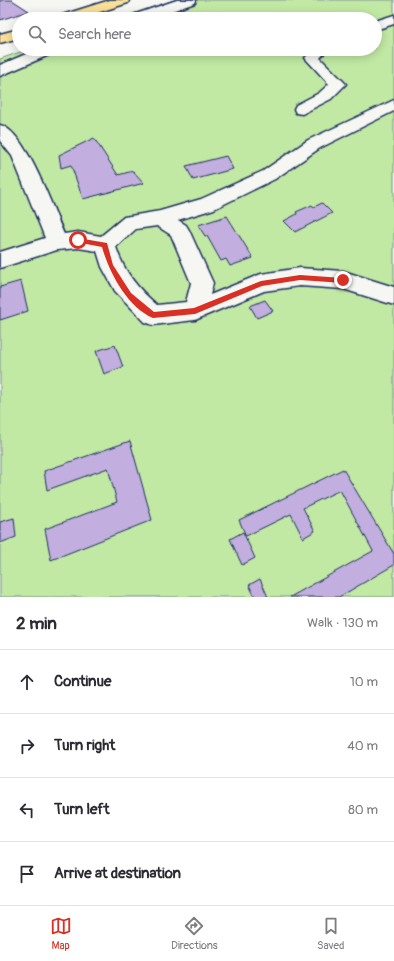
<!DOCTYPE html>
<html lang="en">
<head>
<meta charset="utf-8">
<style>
	body { margin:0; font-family:Pangolin,sans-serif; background:#f7f7f7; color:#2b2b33 }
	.stop { position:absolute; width:12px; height:12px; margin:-9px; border:3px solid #d93025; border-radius:50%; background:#fff }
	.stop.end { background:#d93025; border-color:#fff; box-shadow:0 1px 4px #0008 }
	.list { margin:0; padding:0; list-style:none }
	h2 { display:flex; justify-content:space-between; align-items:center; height:52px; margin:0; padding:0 16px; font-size:17px }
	h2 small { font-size:13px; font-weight:400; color:#7c7c81 }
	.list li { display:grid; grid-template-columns:26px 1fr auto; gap:12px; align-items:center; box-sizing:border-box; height:64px; padding:0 16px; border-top:1px solid #e1e1e2 }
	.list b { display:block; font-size:15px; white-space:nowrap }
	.list em { font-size:13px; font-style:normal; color:#7c7c81 }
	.icon { flex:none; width:22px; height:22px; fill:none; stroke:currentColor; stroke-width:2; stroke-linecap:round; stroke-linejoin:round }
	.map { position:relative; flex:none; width:394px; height:597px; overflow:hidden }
	.search { position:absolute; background:#fff; box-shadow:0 2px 10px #0003; left:12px; right:12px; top:12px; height:44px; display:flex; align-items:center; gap:10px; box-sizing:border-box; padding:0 14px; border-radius:22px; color:#7c7c81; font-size:15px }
	.sheet { height:308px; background:#fff }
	nav { display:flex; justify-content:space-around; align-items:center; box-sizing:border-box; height:56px; border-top:1px solid #e1e1e2; background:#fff; font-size:11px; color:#7c7c81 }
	nav a { display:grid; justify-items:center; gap:2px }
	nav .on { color:#d93025 }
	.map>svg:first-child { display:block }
	.green { fill:#c2e9a4; stroke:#6e8c81 }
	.building { fill:#c3afdf; stroke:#1b2f5e }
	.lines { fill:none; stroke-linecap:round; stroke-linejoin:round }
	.minor-casing { stroke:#1b2f5e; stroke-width:3 }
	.major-casing { stroke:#1b2f5e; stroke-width:3 }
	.minor { fill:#f6f6f2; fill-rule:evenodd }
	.major { fill:#fadf96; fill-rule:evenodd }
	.route { fill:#d93025 }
</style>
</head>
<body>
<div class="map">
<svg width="394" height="597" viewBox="0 0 394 597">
	<rect width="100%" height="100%" fill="#f6f6f2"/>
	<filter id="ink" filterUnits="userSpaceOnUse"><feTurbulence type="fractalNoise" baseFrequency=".025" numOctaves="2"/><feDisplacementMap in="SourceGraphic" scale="8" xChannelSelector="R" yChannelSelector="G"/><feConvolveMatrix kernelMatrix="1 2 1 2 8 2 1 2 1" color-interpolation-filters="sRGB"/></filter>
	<g filter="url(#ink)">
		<polygon class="green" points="174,0 394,0 394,597 0,597 0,59 29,49 375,49 375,19 118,19"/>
		<g class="building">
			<polygon points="0,0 12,0 29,11 0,20"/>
			<polygon points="94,138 118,175 133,171 144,183 83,199 71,165 61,168 59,155"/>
			<polygon points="226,156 233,169 193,180 186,166"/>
			<polygon points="322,203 332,213 295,232 284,221 297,214 296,212 312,205 314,207"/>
			<polygon points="227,216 253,258 230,266 226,259 221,261 207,236 205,236 198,225"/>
			<polygon points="21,281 28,311 0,320 0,287"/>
			<polygon points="265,300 273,311 257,318 250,306"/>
			<polygon points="115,345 123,367 104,374 96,351"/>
			<polygon points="130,441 152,520 51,560 45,529 117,502 108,468 47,490 44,471"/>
			<polygon points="343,469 394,554 394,565 339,597 290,597 373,551 340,490 303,508 315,531 303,538 291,514 246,536 239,520"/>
			<polygon points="14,518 16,537 0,543 0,522"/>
			<polygon points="243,532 255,558 242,565 230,539"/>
			<polygon points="260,579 268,597 255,597 249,585"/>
		</g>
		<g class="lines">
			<g class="minor-casing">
				<g id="minor">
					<polygon points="177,0 196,0 195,3 148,19 128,19 130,16"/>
					<polygon points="394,15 394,24 375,30 375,21"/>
					<polygon points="38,49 58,49 56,52 0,76 0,65"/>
					<polygon points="313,49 328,49 320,58 346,84 331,99 302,114 296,113 294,109 296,105 319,93 329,84 305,58"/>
					<path d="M394,100v11l-74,37 -45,31 -61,30 -36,11 8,5 3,5 24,53 -3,12 51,-21 39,-6 43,3 51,16v18l-51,-16 -43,-3 -36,5 -69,29 -42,5 -8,-3 -30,-31 -13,-24 -5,-16 -19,-3 -21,2 -57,18v-16l45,-14 -33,-82 -12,-15v-16c26,6 53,84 64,109l14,-2 23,4 23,-19 36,-6 41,-12 62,-28 45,-31zM157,226l14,9 20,48 -5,19 -29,3c-20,-17 -33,-33 -41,-58l20,-18z"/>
				</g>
			</g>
			<g class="major-casing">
				<g id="major">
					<polygon points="110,0 129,0 128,3 78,19 57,19 59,16"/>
					<polygon points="19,29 19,38 0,43 0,34"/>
				</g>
			</g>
			<use href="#minor" class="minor"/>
			<use href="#major" class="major"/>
		</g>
	</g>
	<path class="route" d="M78,238l29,5 6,22 18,28 23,19 40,-4 67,-27 39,-6 43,3 4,2 -4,3 -43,-3 -38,6 -67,28 -42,4c-26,-11 -44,-46 -51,-71l-26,-5v-3z"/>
</svg>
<div class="stop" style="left:78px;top:240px"></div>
<div class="stop end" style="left:343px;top:280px"></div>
<div class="search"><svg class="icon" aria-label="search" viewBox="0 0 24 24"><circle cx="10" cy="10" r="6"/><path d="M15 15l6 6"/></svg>Search here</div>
</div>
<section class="sheet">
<h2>2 min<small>Walk · 130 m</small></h2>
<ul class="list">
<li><svg class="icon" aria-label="ahead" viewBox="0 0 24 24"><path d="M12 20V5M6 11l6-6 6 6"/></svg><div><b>Continue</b></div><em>10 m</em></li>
<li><svg class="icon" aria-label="right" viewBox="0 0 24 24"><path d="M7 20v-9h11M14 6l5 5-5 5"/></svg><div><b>Turn right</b></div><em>40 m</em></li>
<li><svg class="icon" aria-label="left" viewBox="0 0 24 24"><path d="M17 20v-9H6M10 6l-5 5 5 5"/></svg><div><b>Turn left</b></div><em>80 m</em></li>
<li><svg class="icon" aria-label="arrive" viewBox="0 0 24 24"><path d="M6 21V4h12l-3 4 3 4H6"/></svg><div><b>Arrive at destination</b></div></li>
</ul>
</section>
<nav>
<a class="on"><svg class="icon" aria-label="map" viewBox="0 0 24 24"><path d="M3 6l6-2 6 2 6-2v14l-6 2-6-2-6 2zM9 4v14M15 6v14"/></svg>Map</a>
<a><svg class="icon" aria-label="directions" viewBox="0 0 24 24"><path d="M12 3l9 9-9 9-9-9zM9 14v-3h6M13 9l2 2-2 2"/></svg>Directions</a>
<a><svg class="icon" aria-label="saved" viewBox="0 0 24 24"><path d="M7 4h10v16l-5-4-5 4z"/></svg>Saved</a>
</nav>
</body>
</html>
